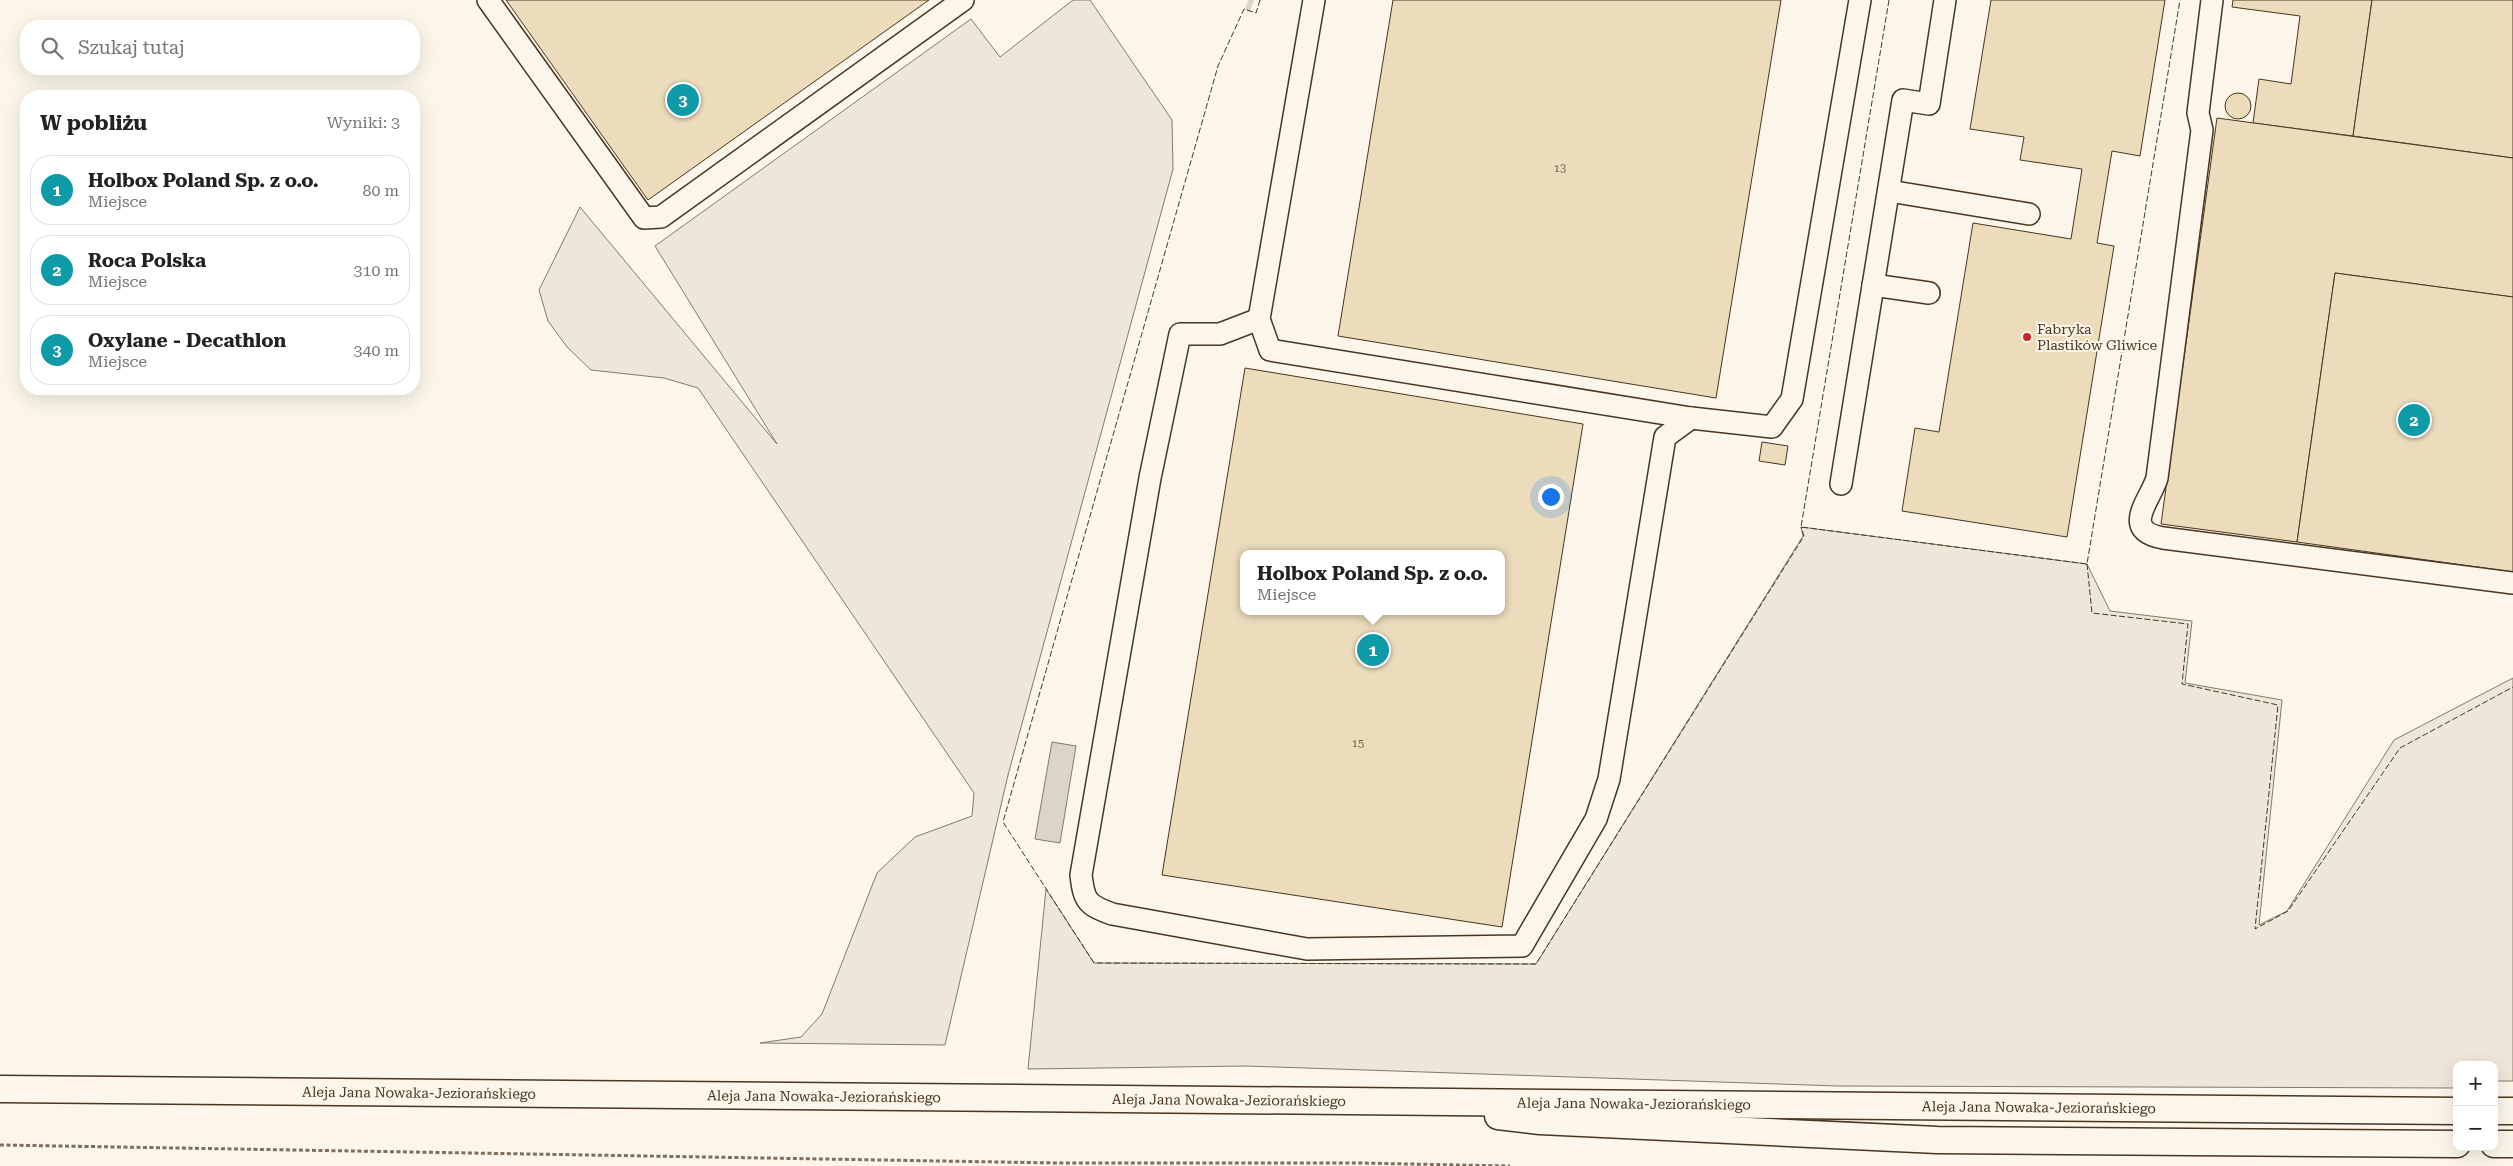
<!DOCTYPE html>
<html lang="pl">
<head>
<meta charset="utf-8">
<style>
	body { margin:0; font-family:"Roboto Serif",serif; background:#f2f2f2; color:#222 }
	.controls { position:absolute; right:15px; bottom:15px; display:grid; overflow:hidden; border-radius:10px; box-shadow:0 5px 20px #0002 }
	.controls button { width:45px; height:45px; display:grid; place-items:center; padding:0; border:0; border-bottom:1px solid #e0e0e0; background:#fff; color:#222; font:25px sans-serif }
	.you { position:absolute; left:1550px; top:496px; width:18px; height:18px; margin:-12px; border:4px solid #fff; border-radius:50%; background:#1a73e8; box-shadow:0 0 0 8px #1a73e833 }
	.badge { display:grid; place-items:center; width:32px; height:32px; border-radius:50%; background:#0b8043; color:#fff; font-size:16px; font-weight:700 }
	.pin { position:absolute; translate:-50% -50%; border:2px solid #fff; box-shadow:0 1px 5px #0006 }
	.popup { position:absolute; left:1240px; top:550px; width:265px; height:65px; box-sizing:border-box; display:grid; place-content:center; border-radius:10px; background:#fff; filter:drop-shadow(0 1px 4px #0005); font-size:16px; white-space:nowrap; color:#767676 }
	.popup b { font-size:19px; color:#222 }
	.popup::after { content:''; position:absolute; left:50%; top:100%; margin-left:-10px; border:10px solid transparent; border-top-color:#fff }
	.list { margin:0; padding:0; list-style:none }
	h2 { display:flex; justify-content:space-between; align-items:center; height:65px; margin:0; padding:0 20px; font-size:21px }
	h2 small { font-size:16px; font-weight:400; color:#767676 }
	.list li { display:grid; grid-template-columns:32px 1fr auto; gap:15px; align-items:center; box-sizing:border-box; height:70px; margin:0 10px 10px; padding:0 10px; border:1px solid #e0e0e0; border-radius:20px }
	.list b { display:block; font-size:19px; white-space:nowrap }
	.list p { margin:0; font-size:16px; white-space:nowrap; color:#767676 }
	.list em { font-size:16px; font-style:normal; color:#767676 }
	.icon { flex:none; width:28px; height:28px; fill:none; stroke:currentColor; stroke-width:2; stroke-linecap:round; stroke-linejoin:round }
	.map { position:relative; flex:none; width:2513px; height:1166px; overflow:hidden }
	.search { position:absolute; background:#fff; box-shadow:0 5px 20px #0002; left:20px; top:20px; width:400px; height:55px; display:flex; align-items:center; gap:12px; box-sizing:border-box; padding:0 18px; border-radius:20px; color:#767676; font-size:19px }
	.panel { position:absolute; background:#fff; box-shadow:0 5px 20px #0002; left:20px; top:90px; width:400px; height:305px; border-radius:20px }
	.map>svg:first-child { display:block }
	.green { fill:#ede6d9; stroke:#887966 }
	.water { fill:#dcd4c6; stroke:#887966 }
	.lines { fill:none; stroke-linecap:round; stroke-linejoin:round }
	.stream { stroke:#dcd4c6; stroke-width:5.5 }
	.building { fill:#ecdcbc; stroke:#4a3520; fill-rule:evenodd }
	.minor-casing { stroke:#4a3520; stroke-width:24 }
	.major-casing { stroke:#4a3520; stroke-width:29 }
	.path { stroke:#7f6f5c; stroke-width:3; stroke-dasharray:4 2.5; stroke-linecap:butt }
	.minor { stroke:#fbf6e9; stroke-width:21 }
	.major { stroke:#fbf6e9; stroke-width:26 }
	.fence { stroke:#4a3520; stroke-width:1; stroke-dasharray:6 2.5; stroke-linecap:butt }
	.poi-dot { fill:#c62828; stroke:#fbf6e9; stroke-width:2 }
	.labels { text-anchor:middle; dominant-baseline:central; stroke-width:4; stroke-linejoin:round; paint-order:stroke }
	.number-label { font-size:11px; fill:#725f47 }
	.poi-label { font-size:14px; fill:#4a3520; stroke:#fbf6e9; text-anchor:start }
	.street-label { font-size:14px; fill:#4a3520; stroke:#fbf6e9 }
</style>
</head>
<body>
<div class="map">
<svg width="2513" height="1166" viewBox="0 0 2513 1166">
	<rect width="100%" height="100%" fill="#fbf6e9"/>
	<g class="green">
		<polygon points="1073,0 1090,0 1172,120 1173,169 1008,775 945,1045 760,1043 801,1037 822,1014 877,873 915,837 972,816 974,793 698,388 664,378 591,370 567,347 548,321 539,290 580,207 777,444 655,246 971,19 1000,57"/>
		<polygon points="1801,527 2087,564 2110,611 2192,621 2185,683 2282,700 2259,925 2287,911 2394,740 2513,678 2513,1081 2494,1081 2494,1065 2457,1065 2457,1088 1838,1086 1246,1066 1028,1069 1046,889 1094,963 1536,964 1803,536"/>
	</g>
	<polygon class="water" points="1052,742 1076,746 1060,843 1035,839"/>
	<g class="lines">
		<polyline class="stream" points="1248,9 1251,0"/>
	</g>
	<g class="building">
		<polygon points="506,0 929,0 648,200"/>
		<polygon points="1393,0 1781,0 1716,398 1338,336"/>
		<polygon points="1991,0 2165,0 2140,156 2112,151 2097,243 2114,246 2067,537 1902,511 1915,428 1939,432 1973,223 2071,239 2082,169 2020,160 2024,137 1970,129"/>
		<polygon points="2233,0 2372,0 2353,136 2253,123 2259,79 2291,84 2300,16 2232,7"/>
		<polygon points="2372,0 2513,0 2513,158 2353,136"/>
		<circle cx="2238" cy="106" r="13"/>
		<polygon points="2217,118 2513,158 2513,297 2335,273 2297,542 2161,524"/>
		<polygon points="2335,273 2513,297 2513,572 2297,542"/>
		<path d="M1245,368l338,56 -81,503 -340,-52zM1244,554h258v57h-258z"/>
		<polygon points="1762,442 1788,446 1785,465 1759,461"/>
	</g>
	<g class="lines">
		<g class="minor-casing">
			<g id="minor">
				<polyline points="488,0 644,218 661,217 963,0"/>
				<polyline points="1314,0 1259,319 1270,350 1691,418"/>
				<path d="M2212,0l-14,113 4,17 -45,348c-7,23 -37,52 6,60l350,45"/>
				<polyline points="1889,191 2029,214"/>
				<polyline points="1873,285 1929,293"/>
				<path d="M1259,319l-39,15h-40l-30,144 -69,397c3,26 6,30 31,39l195,35 215,-3 74,-127 13,-40 56,-342 26,-19 81,9 20,-28 68,-399"/>
				<polyline points="1841,484 1903,100 1929,104 1945,0"/>
			</g>
		</g>
		<g class="major-casing">
			<g id="major">
				<path id="s1" d="M0,1089l2457,22"/>
				<polyline points="2494,1111 2513,1111"/>
				<polyline points="1498,1116 1540,1121 1937,1140 2457,1144"/>
				<polyline points="2494,1144 2513,1144"/>
			</g>
		</g>
		<polyline class="path" points="0,1145 1058,1163 1359,1163 1510,1166"/>
		<use href="#minor" class="minor"/>
		<use href="#major" class="major"/>
		<g class="fence">
			<polyline points="1260,0 1256,13 1244,9 1218,66 1003,822 1094,963 1536,964 1804,536 1801,527"/>
			<polyline points="1889,0 1801,527 2087,564 2180,0"/>
			<polyline points="2087,564 2092,613 2188,624 2182,684 2278,705 2255,929 2288,911 2400,748 2513,687"/>
		</g>
	</g>
	<circle class="poi-dot" cx="2027" cy="337" r="5"/>
	<g class="labels">
		<g class="number-label">
			<text x="1560" y="168">13</text>
			<text x="1358" y="743">15</text>
		</g>
		<g class="poi-label">
			<text x="2037" y="329">Fabryka<tspan x="2037" dy="16">Plastików Gliwice</tspan></text>
		</g>
		<g class="street-label">
			<text stroke="none"><textPath href="#s1" startOffset="419">Aleja Jana Nowaka-Jeziorańskiego</textPath></text>
			<text stroke="none"><textPath href="#s1" startOffset="824">Aleja Jana Nowaka-Jeziorańskiego</textPath></text>
			<text stroke="none"><textPath href="#s1" startOffset="1229">Aleja Jana Nowaka-Jeziorańskiego</textPath></text>
			<text stroke="none"><textPath href="#s1" startOffset="1634">Aleja Jana Nowaka-Jeziorańskiego</textPath></text>
			<text stroke="none"><textPath href="#s1" startOffset="2039">Aleja Jana Nowaka-Jeziorańskiego</textPath></text>
		</g>
	</g>
</svg>
<div class="controls">
<button>+</button>
<button>−</button>
</div>
<div class="you"></div>
<div class="pin badge" style="left:1373px;top:650px;background:#0f9aa8">1</div>
<div class="popup"><b>Holbox Poland Sp. z o.o.</b>Miejsce</div>
<div class="pin badge" style="left:2414px;top:420px;background:#0f9aa8">2</div>
<div class="pin badge" style="left:683px;top:100px;background:#0f9aa8">3</div>
<div class="search"><svg class="icon" aria-label="search" viewBox="0 0 24 24"><circle cx="10" cy="10" r="6"/><path d="M15 15l6 6"/></svg>Szukaj tutaj</div>
<section class="panel">
<h2>W pobliżu<small>Wyniki: 3</small></h2>
<ul class="list">
<li><span class="badge" style="background:#0f9aa8">1</span><div><b>Holbox Poland Sp. z o.o.</b><p>Miejsce</p></div><em>80 m</em></li>
<li><span class="badge" style="background:#0f9aa8">2</span><div><b>Roca Polska</b><p>Miejsce</p></div><em>310 m</em></li>
<li><span class="badge" style="background:#0f9aa8">3</span><div><b>Oxylane - Decathlon</b><p>Miejsce</p></div><em>340 m</em></li>
</ul>
</section>
</div>
</body>
</html>
